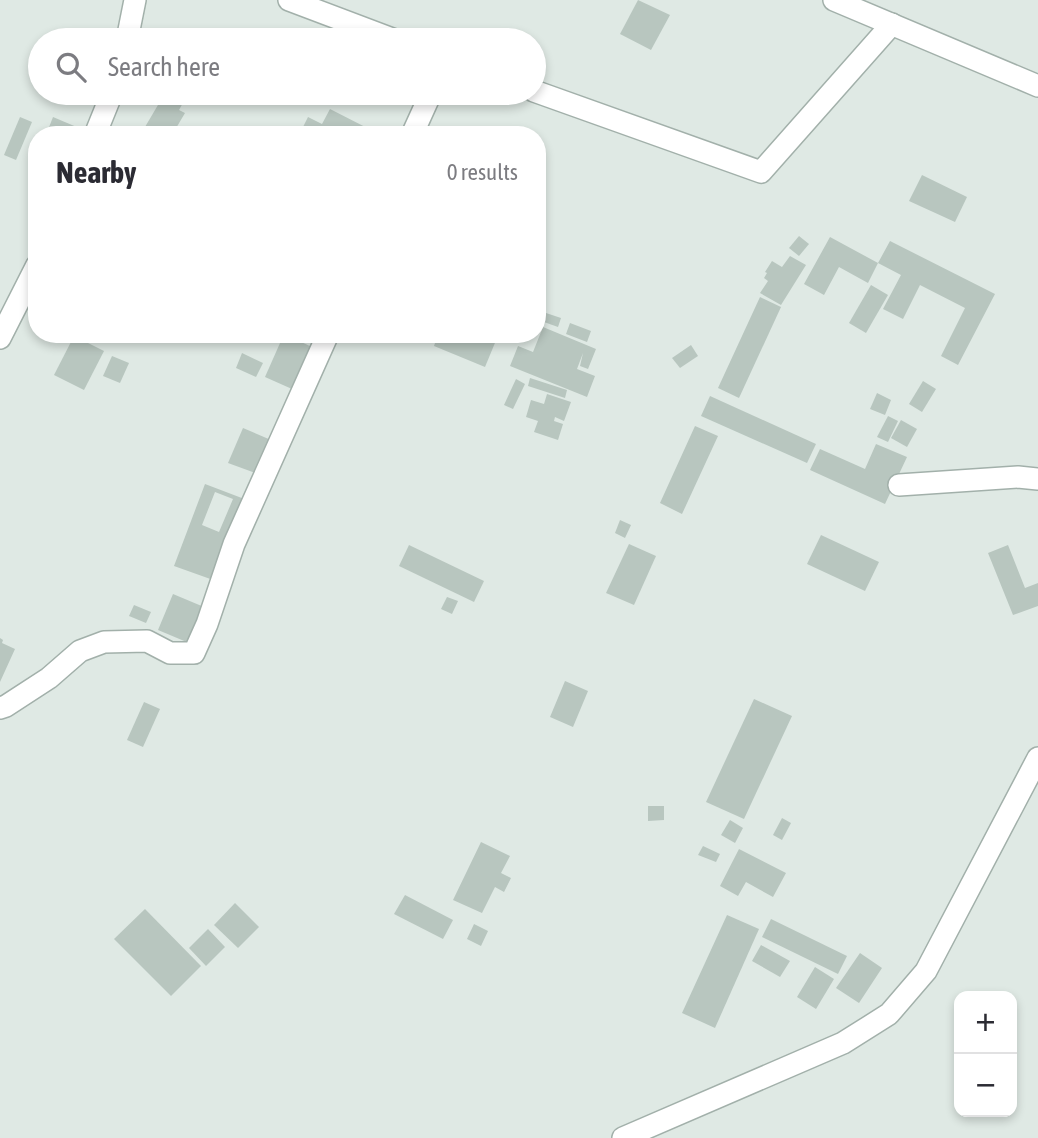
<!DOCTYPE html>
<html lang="en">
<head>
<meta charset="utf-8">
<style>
	body { margin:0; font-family:"Asap Condensed",sans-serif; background:#f7f7f7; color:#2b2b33 }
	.controls { position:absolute; right:21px; bottom:21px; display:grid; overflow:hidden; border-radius:14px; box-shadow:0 4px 10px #0003 }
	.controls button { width:63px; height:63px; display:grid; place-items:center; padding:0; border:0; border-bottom:2px solid #e1e1e2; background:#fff; color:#2b2b33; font:35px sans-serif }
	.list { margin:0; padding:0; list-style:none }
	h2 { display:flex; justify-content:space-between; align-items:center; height:91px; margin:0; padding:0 28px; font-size:30px }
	h2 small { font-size:23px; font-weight:400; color:#7c7c81 }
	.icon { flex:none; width:38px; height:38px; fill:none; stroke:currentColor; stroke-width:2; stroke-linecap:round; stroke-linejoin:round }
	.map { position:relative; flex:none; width:1038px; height:1138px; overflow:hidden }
	.search { position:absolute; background:#fff; box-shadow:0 4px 10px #0003; left:28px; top:28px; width:518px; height:77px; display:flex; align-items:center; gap:18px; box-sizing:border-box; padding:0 24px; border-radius:38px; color:#7c7c81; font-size:26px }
	.panel { position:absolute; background:#fff; box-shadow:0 4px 10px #0003; left:28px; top:126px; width:518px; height:217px; border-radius:28px }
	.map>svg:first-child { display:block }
	.building { fill:#b8c6bf; fill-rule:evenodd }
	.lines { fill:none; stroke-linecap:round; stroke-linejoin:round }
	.street-casing { stroke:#a2b0aa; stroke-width:24 }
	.street { stroke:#fff; stroke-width:21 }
</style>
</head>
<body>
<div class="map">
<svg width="1038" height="1138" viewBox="0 0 1038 1138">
	<rect width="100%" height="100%" fill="#dfe9e4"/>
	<g class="building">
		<polygon points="638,0 670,15 651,50 620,34"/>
		<polygon points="165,93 171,93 184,101 179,110 185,113 172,135 158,135 145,127"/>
		<polygon points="330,109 375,132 374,135 299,135 308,117 322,124"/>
		<polygon points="20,117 32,122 16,160 4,155"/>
		<polygon points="53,117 79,128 76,135 46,135"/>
		<polygon points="922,175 967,197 955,222 909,201"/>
		<polygon points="799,236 809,244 799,256 789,248"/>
		<polygon points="830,237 878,263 890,241 995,294 958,365 941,356 965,308 920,285 903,319 883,309 901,275 878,263 868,283 839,267 824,295 804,284"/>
		<polygon points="790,256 806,265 781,305 760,293 768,281 764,278 767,273 765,272 772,261 782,267"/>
		<polygon points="871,285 888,295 866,333 849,323"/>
		<polygon points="760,297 781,307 739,398 718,388"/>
		<polygon points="546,313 561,318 558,327 544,322"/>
		<polygon points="570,323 591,331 587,342 566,334"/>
		<polygon points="543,327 596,349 588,369 580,366 583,353 577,369 595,376 587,397 510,366 518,346 533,352"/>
		<polygon points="284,334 312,347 292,389 265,377"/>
		<polygon points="438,334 487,334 497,338 485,367 434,346"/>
		<polygon points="74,336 104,351 84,390 54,375"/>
		<polygon points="691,345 698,356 680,368 672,358"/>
		<polygon points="242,353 263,363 256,377 236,368"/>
		<polygon points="112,356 129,363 120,383 103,376"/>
		<polygon points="530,378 567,390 565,398 528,386"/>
		<polygon points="516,379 525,384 513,409 504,405"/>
		<polygon points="923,381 936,389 922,412 909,404"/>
		<polygon points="877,393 891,400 885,415 870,409"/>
		<polygon points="547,394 571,402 564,421 555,417 554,421 563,424 558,440 534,432 538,421 526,417 531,400 544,404"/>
		<polygon points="710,396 816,444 807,463 701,416"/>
		<polygon points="888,416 898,421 888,442 877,437"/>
		<polygon points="901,420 917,429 907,447 891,438"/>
		<polygon points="695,426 718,436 682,514 660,503"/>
		<polygon points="243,428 271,440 258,474 228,463"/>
		<polygon points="876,444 907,457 885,504 810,470 820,449 865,469"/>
		<path d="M205,484l42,16 -31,81 -42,-15zM215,492l18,7 -14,33 -17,-7z"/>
		<polygon points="620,520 631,525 625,538 615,533"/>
		<polygon points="821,535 879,562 865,591 807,564"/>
		<polygon points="629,544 656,556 634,605 606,593"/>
		<polygon points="409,545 484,581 474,602 399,566"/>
		<polygon points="1008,545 1025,588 1038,583 1038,606 1013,615 988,553"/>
		<polygon points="173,594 204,607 189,643 158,630"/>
		<polygon points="447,597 458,601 452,614 441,609"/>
		<polygon points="134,605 151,612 146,623 129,616"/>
		<polygon points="0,638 3,640 2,643 15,649 0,682"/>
		<polygon points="565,681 588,691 573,727 550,717"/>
		<polygon points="754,699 792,716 744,819 706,802"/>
		<polygon points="144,702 160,709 143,747 127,740"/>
		<polygon points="648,806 664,806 664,820 648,821"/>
		<polygon points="782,818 791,823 782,840 773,835"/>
		<polygon points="730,820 743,828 735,843 721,835"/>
		<polygon points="481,842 510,856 501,873 511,878 504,892 495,887 482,913 453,900"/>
		<polygon points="703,846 720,854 716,862 698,855"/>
		<polygon points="739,849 786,873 773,897 746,882 738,896 720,886"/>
		<polygon points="405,895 453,920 443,939 394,914"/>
		<polygon points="235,903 259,927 238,948 214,925"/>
		<polygon points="145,909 201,966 171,996 114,939"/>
		<polygon points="727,915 759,929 715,1028 682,1013"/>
		<polygon points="771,919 847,956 838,974 762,937"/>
		<polygon points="474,924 488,931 481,946 467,939"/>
		<polygon points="208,929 225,947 206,966 189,948"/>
		<polygon points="761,945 790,961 780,977 752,961"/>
		<polygon points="860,953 882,968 859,1003 836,988"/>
		<polygon points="815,967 834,979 816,1009 797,997"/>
	</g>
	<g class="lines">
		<g class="street-casing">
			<g id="street">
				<polyline points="289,0 395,40"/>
				<polyline points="834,0 1038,86"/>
				<polyline points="127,40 135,0"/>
				<polyline points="534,91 761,172 892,24"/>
				<polyline points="95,135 112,93"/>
				<polyline points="412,135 431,93"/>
				<polyline points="0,338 37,265"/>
				<polyline points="899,485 1018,477 1038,479"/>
				<polyline points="0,708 6,706 49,678 80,651 104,642 147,641 170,653 194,653 207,624 234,544 328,334"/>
				<polyline points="623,1138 843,1043 889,1014 926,971 1038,758"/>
			</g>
		</g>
		<use href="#street" class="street"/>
	</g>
</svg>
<div class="controls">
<button>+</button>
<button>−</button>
</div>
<div class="search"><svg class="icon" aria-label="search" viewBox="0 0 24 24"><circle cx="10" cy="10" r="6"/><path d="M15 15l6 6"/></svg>Search here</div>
<section class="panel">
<h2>Nearby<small>0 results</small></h2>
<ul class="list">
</ul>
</section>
</div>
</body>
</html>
